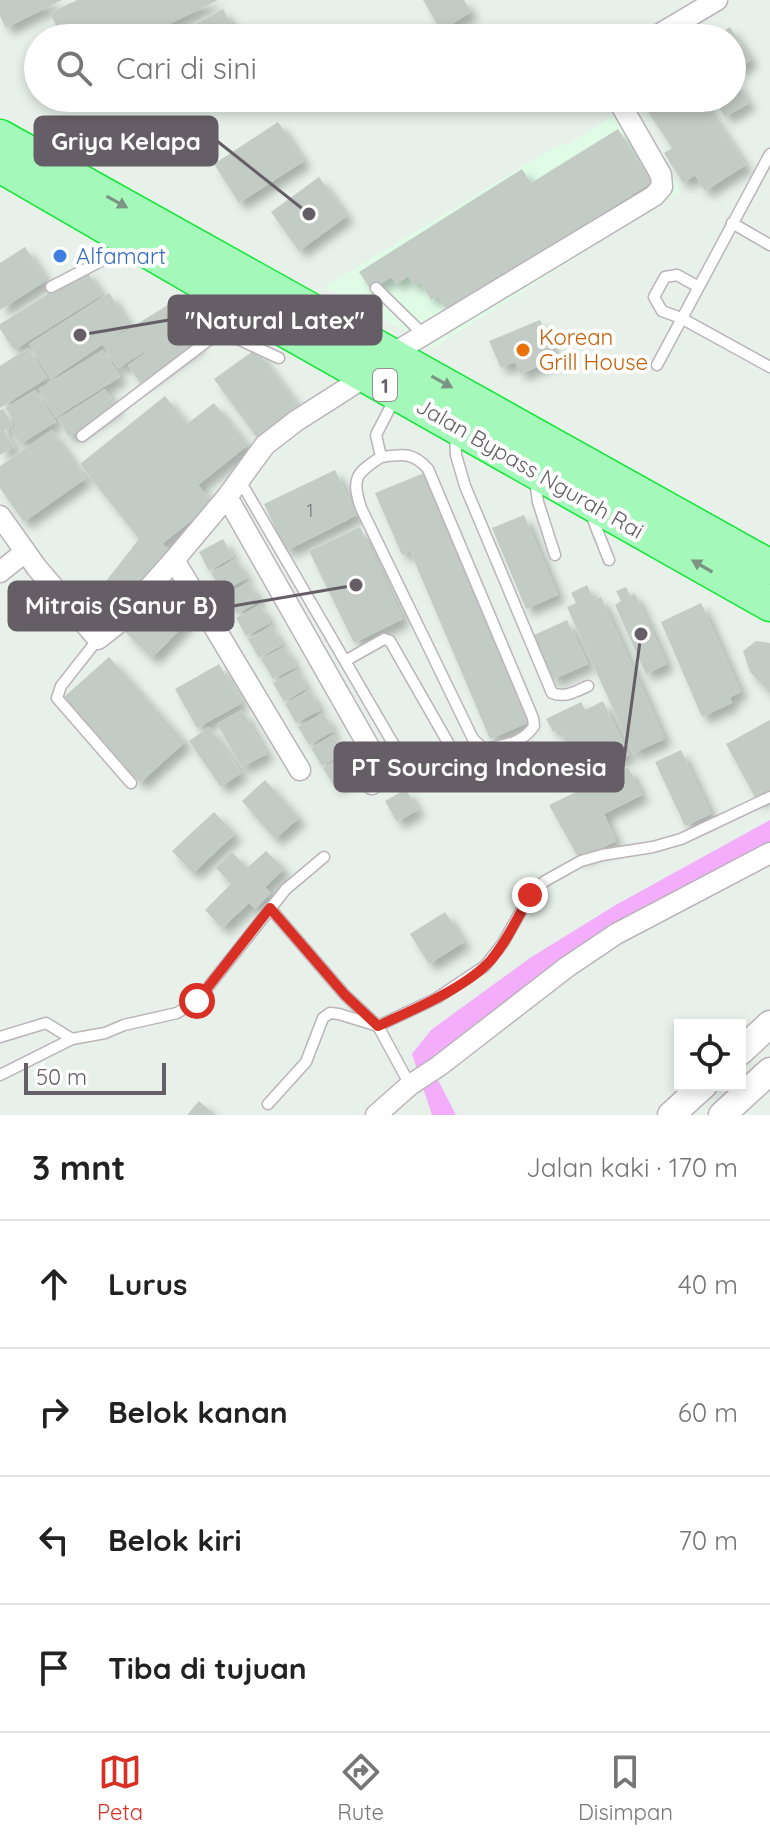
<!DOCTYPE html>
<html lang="id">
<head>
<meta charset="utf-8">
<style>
	body { margin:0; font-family:Quicksand,sans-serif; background:#f6f6f6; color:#222 }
	.controls { position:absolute; right:24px; bottom:24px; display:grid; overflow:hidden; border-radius:0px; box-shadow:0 4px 12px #0003 }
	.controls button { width:72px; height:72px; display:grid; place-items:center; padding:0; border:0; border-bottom:2px solid #e0e0e0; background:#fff; color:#222; font:40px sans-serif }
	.scale { position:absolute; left:24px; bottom:20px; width:142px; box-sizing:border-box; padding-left:8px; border:4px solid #665e66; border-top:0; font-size:22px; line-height:28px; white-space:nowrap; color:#665e66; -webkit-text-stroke:6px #fff; paint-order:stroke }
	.stop { position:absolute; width:24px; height:24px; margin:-18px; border:6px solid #d93025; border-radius:50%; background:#fff }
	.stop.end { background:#d93025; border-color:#fff; box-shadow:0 2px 8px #0008 }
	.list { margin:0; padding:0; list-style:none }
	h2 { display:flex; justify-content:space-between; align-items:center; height:104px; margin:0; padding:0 32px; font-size:34px }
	h2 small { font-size:26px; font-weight:400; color:#767676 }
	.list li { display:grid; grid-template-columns:52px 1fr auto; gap:24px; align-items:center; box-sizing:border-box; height:128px; padding:0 32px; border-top:2px solid #e0e0e0 }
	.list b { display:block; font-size:30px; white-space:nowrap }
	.list em { font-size:26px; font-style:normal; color:#767676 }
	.icon { flex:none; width:44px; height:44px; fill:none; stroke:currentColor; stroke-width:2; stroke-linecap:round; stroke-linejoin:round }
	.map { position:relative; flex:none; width:770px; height:1115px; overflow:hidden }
	.search { position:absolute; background:#fff; box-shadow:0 4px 12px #0003; left:24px; right:24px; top:24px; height:88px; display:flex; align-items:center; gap:20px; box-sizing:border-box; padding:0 28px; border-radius:44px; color:#767676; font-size:30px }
	.sheet { height:616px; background:#fff }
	nav { display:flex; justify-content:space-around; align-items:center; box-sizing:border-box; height:112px; border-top:2px solid #e0e0e0; background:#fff; font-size:22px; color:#767676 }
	nav a { display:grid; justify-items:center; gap:4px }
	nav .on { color:#d93025 }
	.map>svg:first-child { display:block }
	.commercial { fill:#e0fce7 }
	.water { fill:#f3adfa }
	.building { fill:#c3cbc5; filter:url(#shadow) }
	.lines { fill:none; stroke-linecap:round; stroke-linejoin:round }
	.service-casing { stroke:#bbb4ba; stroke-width:13 }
	.minor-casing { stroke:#bbb4ba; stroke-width:23 }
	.tertiary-casing { stroke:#bbb4ba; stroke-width:29 }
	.trunk-casing { stroke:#0fe832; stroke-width:37 }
	.service { stroke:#fff; stroke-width:10 }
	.minor { stroke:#fff; stroke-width:20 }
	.tertiary { stroke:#fff; stroke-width:26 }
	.trunk { stroke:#a4f8ba; stroke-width:34 }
	.oneway { fill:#7c9483 }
	.route { stroke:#d93025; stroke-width:10 }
	.shop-dot { fill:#3f7fe0; stroke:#fff; stroke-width:3 }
	.food-dot { fill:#e8710a; stroke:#fff; stroke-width:3 }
	.labels { text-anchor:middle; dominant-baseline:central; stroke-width:8; stroke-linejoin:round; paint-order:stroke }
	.number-label { font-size:18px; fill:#7d797e }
	.shield { fill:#fff; stroke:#948e94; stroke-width:2 }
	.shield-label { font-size:20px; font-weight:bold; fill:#665e66 }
	.shop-label { font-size:22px; fill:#366cbe; stroke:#fff; text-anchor:start }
	.food-label { font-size:22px; fill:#c56008; stroke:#fff; text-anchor:start }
	.street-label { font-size:22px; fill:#665e66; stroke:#fff }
	.leader { fill:none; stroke:#665e66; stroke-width:3 }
	.callout-dot { fill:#665e66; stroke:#fff; stroke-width:3 }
	.callout { fill:#665e66; stroke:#665e66; stroke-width:3 }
	.callout-label { font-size:24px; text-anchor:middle; font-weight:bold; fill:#fff }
</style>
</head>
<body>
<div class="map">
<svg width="770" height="1115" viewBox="0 0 770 1115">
	<defs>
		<filter id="shadow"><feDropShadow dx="7" dy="7" stdDeviation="4" flood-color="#0004"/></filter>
	</defs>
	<rect width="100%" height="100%" fill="#e7f0e9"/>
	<polygon class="commercial" points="617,113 637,117 681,191 435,347 324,287 563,142 566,146"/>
	<path class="water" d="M770,820v22c-70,37 -137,79 -204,122 -45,28 -98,57 -131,99l3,17 18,35h-24l-20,-61 19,-24 99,-72 84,-52z"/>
	<g class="building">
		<polygon points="0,0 62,0 6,28 0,16"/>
		<polygon points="77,0 218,0 141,38 62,38 50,13"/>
		<polygon points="423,0 464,0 471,12 441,31"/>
		<polygon points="223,9 239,38 170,38"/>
		<polygon points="730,27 751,60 734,71 732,38 713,38"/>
		<polygon points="732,77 749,103 725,117 713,98 732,98"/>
		<polygon points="639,98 701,98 746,165 705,191 695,175 683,183 664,153 672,148"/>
		<polygon points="278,122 304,161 239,203 214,164"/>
		<polygon points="618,129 652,182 447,311 438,296 431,300 420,282 414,286 408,276 396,284 391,277 371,290 359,272 522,169 531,183"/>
		<polygon points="319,177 347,216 299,251 271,212"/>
		<polygon points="25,247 47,280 0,310 0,263"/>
		<polygon points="86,270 102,295 14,350 0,329 0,324"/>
		<polygon points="109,293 130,326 51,379 29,344"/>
		<polygon points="171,303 198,344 140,383 128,365 167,338 118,368 103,345"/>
		<polygon points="540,320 557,359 520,374 515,362 501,368 489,341"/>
		<polygon points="28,348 47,378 0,408 0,366"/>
		<polygon points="256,349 300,408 258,439 214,379"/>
		<polygon points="103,350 120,377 56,417 39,389"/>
		<polygon points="105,389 116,407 69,437 58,419"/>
		<polygon points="35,390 56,422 20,444 11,430 17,426 6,408"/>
		<polygon points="165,396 187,424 214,403 248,445 198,485 213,503 162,544 169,549 110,627 85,608 139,539 80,464"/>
		<polygon points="3,409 13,425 4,431 14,447 0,455 0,410"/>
		<polygon points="52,430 85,479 24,522 0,488 0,466"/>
		<polygon points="335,470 357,515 286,551 264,504"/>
		<polygon points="424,473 530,722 490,739 410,551 402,555 375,493"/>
		<polygon points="524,515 558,595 526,609 492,528"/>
		<polygon points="360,527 403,619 354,643 309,551"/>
		<polygon points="223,539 233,557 209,571 199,552"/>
		<polygon points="235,559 247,578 222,592 211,573"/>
		<polygon points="248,582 259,601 237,614 226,595"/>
		<polygon points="587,585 594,600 601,597 665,739 633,753 567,607 576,603 571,593"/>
		<polygon points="626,587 630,596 635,594 667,664 646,674 615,605 621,601 616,591"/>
		<polygon points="160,592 189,620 152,658 123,630"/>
		<polygon points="701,603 741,692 730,697 732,703 702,717 661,622"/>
		<polygon points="260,605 270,623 246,636 236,618"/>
		<polygon points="567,620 588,664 552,680 532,636"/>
		<polygon points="271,626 282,645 259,658 248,639"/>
		<polygon points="756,641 770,643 770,693 750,672 743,651"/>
		<polygon points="284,647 296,667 273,679 261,659"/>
		<polygon points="109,657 185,742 140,783 64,697"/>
		<polygon points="219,664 242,703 197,728 175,689"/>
		<polygon points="296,670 307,688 284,702 273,683"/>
		<polygon points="309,690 320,710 296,723 285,704"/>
		<polygon points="603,701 629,755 582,777 559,729 553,732 546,719 581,702 585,710"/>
		<polygon points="242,710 267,754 242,767 217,724"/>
		<polygon points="323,713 333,731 309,745 298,727"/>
		<polygon points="770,720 770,794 757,801 726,744"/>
		<polygon points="209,727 241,773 221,787 189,741"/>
		<polygon points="333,735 344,753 322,766 311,748"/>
		<polygon points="681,750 711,814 685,826 655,762"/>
		<polygon points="346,755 357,774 334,787 323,768"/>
		<polygon points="628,767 642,795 604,814 616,841 579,859 549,805"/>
		<polygon points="265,780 299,818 275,839 242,801"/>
		<polygon points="406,789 418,810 397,822 385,801"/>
		<polygon points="214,812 235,834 193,873 172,851"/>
		<polygon points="266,851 284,869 265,887 271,893 255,909 249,903 222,928 205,910 231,884 216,868 232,852 247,868"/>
		<polygon points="445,912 464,942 429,964 410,934"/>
		<polygon points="199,1101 215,1115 187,1115"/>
	</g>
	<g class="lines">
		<g class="service-casing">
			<g id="service">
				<polyline points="732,223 770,245"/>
				<polyline points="697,286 677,275 665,277 654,297 662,311 681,318 770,367"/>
				<polyline points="51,287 126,248"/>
				<polyline points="376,288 424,335"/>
				<polyline points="219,330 251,345 275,334"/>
				<polyline points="251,345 279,358"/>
				<polyline points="657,365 770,154"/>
				<path d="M455,435l1,20 9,31 87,207c13,5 23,-1 36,-7"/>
				<polyline points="82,436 243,314"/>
				<path d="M381,457c-25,16 -30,21 -20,51l112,231 11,10c20,-4 38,-5 50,-23l-1,-8 -105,-249c-15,-17 -25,-15 -47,-12l-5,-22 19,-37"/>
				<polyline points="239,479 412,776 417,780 449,763 451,752 450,746 390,641 384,639 345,661"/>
				<polyline points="535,480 538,502 555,555"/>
				<polyline points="590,512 609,560"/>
				<polyline points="98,639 61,686 57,698 131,783"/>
				<polyline points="270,908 345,995 378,1026 410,1085"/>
				<polyline points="0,1037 46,1023 72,1039"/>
				<polyline points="0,1075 72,1039 105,1033 124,1025 177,1013 197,1001 286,889 324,857"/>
				<polyline points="268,1104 306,1062 323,1018 330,1013 339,1014 378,1026 437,998 485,966 503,943 530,895 545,881 581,861 602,855 653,847 681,839 770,797"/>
			</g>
		</g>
		<g class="minor-casing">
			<g id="minor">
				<polyline points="653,38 717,0"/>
				<polyline points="392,354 654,196 662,187 661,175 617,98"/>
				<polyline points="227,497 381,768 383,774 372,784"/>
				<polyline points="0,516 37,568 98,639 117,624 174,560 227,497 265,445 296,421 368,375"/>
				<polyline points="174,560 300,770"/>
				<polyline points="0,572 25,552"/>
				<polyline points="376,1115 410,1085 439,1066 567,967 616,934 770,853"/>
			</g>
		</g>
		<g class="tertiary-casing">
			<g id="tertiary">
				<polyline points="740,1052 770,1024"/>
				<polyline points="671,1115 704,1085"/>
				<polyline points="722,1115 770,1071"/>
			</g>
		</g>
		<g class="trunk-casing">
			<g id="trunk">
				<polyline points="0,137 770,567"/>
				<polyline points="0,165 250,310 770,604"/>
			</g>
		</g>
		<use href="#service" class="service"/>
		<use href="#minor" class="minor"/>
		<use href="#tertiary" class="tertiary"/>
		<use href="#trunk" class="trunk"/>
	</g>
	<defs><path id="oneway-solid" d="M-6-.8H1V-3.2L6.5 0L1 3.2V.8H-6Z" transform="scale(2)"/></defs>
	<g class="oneway">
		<use href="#oneway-solid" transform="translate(117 202) rotate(29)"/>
		<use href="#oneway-solid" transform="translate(442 382) rotate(29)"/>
		<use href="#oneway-solid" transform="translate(702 566) rotate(-150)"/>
	</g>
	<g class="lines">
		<path class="route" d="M197,1001l73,-93 75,87 33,31c34,-16 88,-38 113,-66 16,-19 27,-43 39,-65"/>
	</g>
	<circle class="shop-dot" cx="60" cy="256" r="8"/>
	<circle class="food-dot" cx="523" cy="350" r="8"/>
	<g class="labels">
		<g class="number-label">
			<text x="310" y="510">1</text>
		</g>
		<rect class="shield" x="373" y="369" width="24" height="32" rx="6"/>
		<g class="shield-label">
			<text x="385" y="385">1</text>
		</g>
		<g class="shop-label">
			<text x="76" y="256">Alfamart</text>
		</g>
		<g class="food-label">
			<text x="539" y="337">Korean<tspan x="539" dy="25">Grill House</tspan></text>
		</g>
		<g class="street-label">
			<text transform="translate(530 468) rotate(30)">Jalan Bypass Ngurah Rai</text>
		</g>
	</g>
	<path class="leader" d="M309 214L217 141M80 335L169 320M356 585L233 606M641 634L623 767"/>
	<g class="callout-dot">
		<circle cx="309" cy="214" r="8"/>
		<circle cx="80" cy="335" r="8"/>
		<circle cx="356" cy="585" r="8"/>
		<circle cx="641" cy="634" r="8"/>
	</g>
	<g class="callout">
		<rect x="35" y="117" width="182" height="48" rx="8"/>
		<rect x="169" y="296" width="212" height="48" rx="8"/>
		<rect x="9" y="582" width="224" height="48" rx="8"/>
		<rect x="335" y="743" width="288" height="48" rx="8"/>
	</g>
	<g class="callout-label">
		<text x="126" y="150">Griya Kelapa</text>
		<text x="275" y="329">"Natural Latex"</text>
		<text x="121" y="614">Mitrais (Sanur B)</text>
		<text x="479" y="776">PT Sourcing Indonesia</text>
	</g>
</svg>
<div class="controls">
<button><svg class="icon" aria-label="locate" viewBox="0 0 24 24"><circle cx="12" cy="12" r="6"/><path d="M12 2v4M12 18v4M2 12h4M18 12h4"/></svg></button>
</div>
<div class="scale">50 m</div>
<div class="stop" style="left:197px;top:1001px"></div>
<div class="stop end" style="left:530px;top:895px"></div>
<div class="search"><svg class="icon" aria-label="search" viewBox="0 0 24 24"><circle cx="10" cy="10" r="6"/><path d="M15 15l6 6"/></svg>Cari di sini</div>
</div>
<section class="sheet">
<h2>3 mnt<small>Jalan kaki · 170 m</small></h2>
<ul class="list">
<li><svg class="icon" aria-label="ahead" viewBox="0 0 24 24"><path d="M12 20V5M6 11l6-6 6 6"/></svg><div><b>Lurus</b></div><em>40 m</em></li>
<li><svg class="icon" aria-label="right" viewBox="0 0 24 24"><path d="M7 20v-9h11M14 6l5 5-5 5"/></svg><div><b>Belok kanan</b></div><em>60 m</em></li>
<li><svg class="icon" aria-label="left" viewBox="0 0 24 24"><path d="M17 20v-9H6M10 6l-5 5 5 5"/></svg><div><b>Belok kiri</b></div><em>70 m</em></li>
<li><svg class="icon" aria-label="arrive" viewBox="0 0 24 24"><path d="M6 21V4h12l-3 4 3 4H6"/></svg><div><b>Tiba di tujuan</b></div></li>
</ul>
</section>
<nav>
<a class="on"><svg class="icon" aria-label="map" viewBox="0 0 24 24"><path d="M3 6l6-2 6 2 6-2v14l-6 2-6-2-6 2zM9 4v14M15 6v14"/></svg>Peta</a>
<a><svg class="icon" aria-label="directions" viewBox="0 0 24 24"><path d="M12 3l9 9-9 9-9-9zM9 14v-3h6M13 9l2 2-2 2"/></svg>Rute</a>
<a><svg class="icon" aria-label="saved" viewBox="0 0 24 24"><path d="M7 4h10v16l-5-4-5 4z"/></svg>Disimpan</a>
</nav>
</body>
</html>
